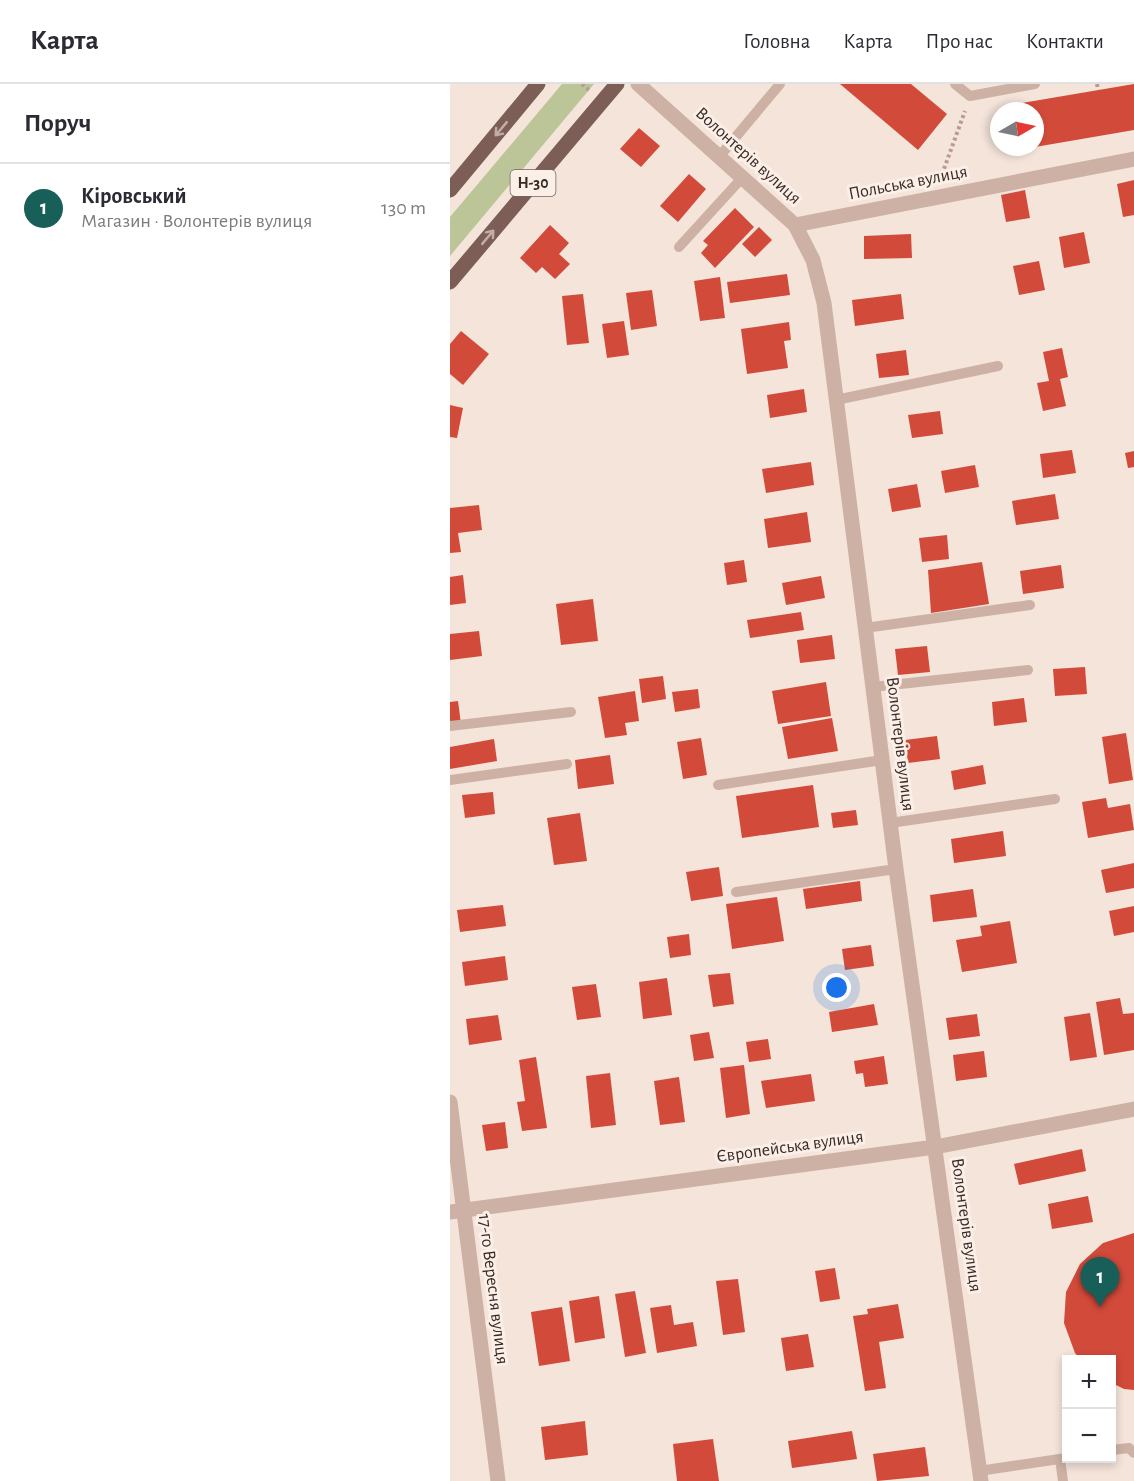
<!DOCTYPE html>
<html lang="uk">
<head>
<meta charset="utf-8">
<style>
	body { margin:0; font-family:"Alegreya Sans",sans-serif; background:#f7f7f7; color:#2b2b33 }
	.controls { position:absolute; right:18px; bottom:18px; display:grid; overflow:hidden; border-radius:0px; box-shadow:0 3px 9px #0003 }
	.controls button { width:54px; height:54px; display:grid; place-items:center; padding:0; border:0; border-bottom:2px solid #e1e1e2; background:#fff; color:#2b2b33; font:30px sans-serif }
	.compass { position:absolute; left:540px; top:18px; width:54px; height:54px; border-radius:50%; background:#fff; box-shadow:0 3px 9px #0003; rotate:81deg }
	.you { position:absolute; left:387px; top:904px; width:21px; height:21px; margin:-15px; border:4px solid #fff; border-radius:50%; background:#1a73e8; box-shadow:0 0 0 9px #1a73e833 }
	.badge { display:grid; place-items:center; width:39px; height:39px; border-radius:50%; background:#185e59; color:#fff; font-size:20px; font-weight:700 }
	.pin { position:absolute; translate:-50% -50px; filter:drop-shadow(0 2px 3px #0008) }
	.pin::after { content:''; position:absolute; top:32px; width:21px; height:18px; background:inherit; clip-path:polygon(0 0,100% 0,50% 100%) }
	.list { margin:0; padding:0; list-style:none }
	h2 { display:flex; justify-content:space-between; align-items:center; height:78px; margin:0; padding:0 24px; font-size:26px }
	h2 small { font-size:20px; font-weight:400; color:#7c7c81 }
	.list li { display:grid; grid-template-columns:39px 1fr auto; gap:18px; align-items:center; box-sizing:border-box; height:90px; padding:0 24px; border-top:2px solid #e1e1e2 }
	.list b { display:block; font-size:22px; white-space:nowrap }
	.list p { margin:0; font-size:20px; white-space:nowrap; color:#7c7c81 }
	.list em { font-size:20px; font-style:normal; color:#7c7c81 }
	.map { position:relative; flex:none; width:684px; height:1397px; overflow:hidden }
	header { display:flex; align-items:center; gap:36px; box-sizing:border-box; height:84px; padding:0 30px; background:#fff; border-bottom:2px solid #e1e1e2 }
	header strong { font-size:28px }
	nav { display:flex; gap:33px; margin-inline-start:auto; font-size:21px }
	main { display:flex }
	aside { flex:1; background:#fff }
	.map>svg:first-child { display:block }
	.green { fill:#bcc598 }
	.building { fill:#d24a3a }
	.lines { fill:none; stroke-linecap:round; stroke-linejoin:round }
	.path { stroke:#b99b8f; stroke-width:4; stroke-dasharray:3 3; stroke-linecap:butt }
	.service { stroke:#cdb1a5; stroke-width:10 }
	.minor { stroke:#cdb1a5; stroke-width:15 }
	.tertiary { stroke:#cdb1a5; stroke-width:15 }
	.primary { stroke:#7c5e56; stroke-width:15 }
	.oneway { stroke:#c2aea6 }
	.labels { text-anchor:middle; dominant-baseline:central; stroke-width:6; stroke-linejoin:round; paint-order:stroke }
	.shield { fill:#fbefe7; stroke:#726561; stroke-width:1.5 }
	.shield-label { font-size:16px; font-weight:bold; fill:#382a27 }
	.street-label { font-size:18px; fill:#382a27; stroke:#fbefe7 }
</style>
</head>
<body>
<header>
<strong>Карта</strong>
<nav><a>Головна</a><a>Карта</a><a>Про нас</a><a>Контакти</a></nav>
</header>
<main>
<aside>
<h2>Поруч<small></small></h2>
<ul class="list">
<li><span class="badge">1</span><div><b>Кіровський</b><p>Магазин · Волонтерів вулиця</p></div><em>130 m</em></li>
</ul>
</aside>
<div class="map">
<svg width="684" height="1397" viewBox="0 0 684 1397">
	<rect width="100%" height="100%" fill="#f4e4da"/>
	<polygon class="green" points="112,0 144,0 0,172 0,133"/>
	<g class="building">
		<polygon points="390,0 461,0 497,30 468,66"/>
		<polygon points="684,0 684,46 585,63 585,27 556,27 555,22"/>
		<polygon points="189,44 210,62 191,83 170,65"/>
		<polygon points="562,63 581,63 581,64 563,67"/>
		<polygon points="239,90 256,105 228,138 210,122"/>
		<polygon points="684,96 684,131 673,133 667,100"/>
		<polygon points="575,106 580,134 556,138 551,111"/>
		<polygon points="285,124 304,143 265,184 251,169 258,161 253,157"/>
		<polygon points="100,141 119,159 109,170 120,180 105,195 92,183 86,189 70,174"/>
		<polygon points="309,143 322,156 305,173 292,160"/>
		<polygon points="634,148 640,179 614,184 609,153"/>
		<polygon points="461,150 462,174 414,175 414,152"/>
		<polygon points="589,177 595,206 569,211 563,182"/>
		<polygon points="337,190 340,211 280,219 277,198"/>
		<polygon points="270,193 275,234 250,237 244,197"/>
		<polygon points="202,206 207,242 181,246 176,209"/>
		<polygon points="133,210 139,259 117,261 112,212"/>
		<polygon points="451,210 454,235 405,242 402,216"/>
		<polygon points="174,237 179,271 157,274 152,240"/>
		<polygon points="339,238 341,256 334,257 338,284 297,290 291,245"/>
		<polygon points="11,247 39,270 13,301 0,290 0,260"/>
		<polygon points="612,264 618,293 610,295 616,322 593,327 587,299 599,297 593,268"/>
		<polygon points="456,266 459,291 429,294 426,270"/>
		<polygon points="354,305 357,328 320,334 317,311"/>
		<polygon points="0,321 13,324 7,354 0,353"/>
		<polygon points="490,327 493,350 462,354 458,331"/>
		<polygon points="622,366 626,389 593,394 590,370"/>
		<polygon points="684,367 684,383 678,384 675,369"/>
		<polygon points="361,378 364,401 316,409 312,385"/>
		<polygon points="525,381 529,403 495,409 491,387"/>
		<polygon points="467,400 471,423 442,428 438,405"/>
		<polygon points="605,410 609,435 566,441 562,417"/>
		<polygon points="29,421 32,446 8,449 11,468 0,469 0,424"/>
		<polygon points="357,428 361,458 318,464 314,435"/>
		<polygon points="497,451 499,475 472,478 469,454"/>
		<polygon points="294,476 297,498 277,501 274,479"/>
		<polygon points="532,478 539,520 481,529 478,486"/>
		<polygon points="611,481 614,504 573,510 570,487"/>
		<polygon points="13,491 16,519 0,521 0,493"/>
		<polygon points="371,492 375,514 336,521 332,499"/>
		<polygon points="143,515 148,557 111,561 106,520"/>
		<polygon points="351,528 354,546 300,554 297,536"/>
		<polygon points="29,547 32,572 0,576 0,550"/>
		<polygon points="382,551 385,575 350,579 347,556"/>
		<polygon points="477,562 480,588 448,591 445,565"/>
		<polygon points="635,583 637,610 605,612 603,585"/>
		<polygon points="213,592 216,615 192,619 189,595"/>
		<polygon points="376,598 381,632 328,640 322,607"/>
		<polygon points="248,605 250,624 225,628 222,608"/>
		<polygon points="185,607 189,637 175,639 177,651 155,654 148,613"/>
		<polygon points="574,614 577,638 544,642 542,618"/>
		<polygon points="8,617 11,640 0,641 0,618"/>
		<polygon points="382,634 388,667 338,675 332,643"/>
		<polygon points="676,649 683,696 659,700 652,653"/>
		<polygon points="487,652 490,675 458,679 455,656"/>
		<polygon points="251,654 257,691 233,695 227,658"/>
		<polygon points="44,655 47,677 0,685 0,663"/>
		<polygon points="160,671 164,700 128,705 125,676"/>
		<polygon points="533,681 536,700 504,706 501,687"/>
		<polygon points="363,701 369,743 292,754 286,712"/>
		<polygon points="43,708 45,730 15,734 12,711"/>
		<polygon points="656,714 658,724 680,720 684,746 638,754 632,718"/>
		<polygon points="406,726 408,741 383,744 381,729"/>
		<polygon points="130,729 137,777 104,781 97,734"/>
		<polygon points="553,747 556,772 504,779 501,755"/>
		<polygon points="684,779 684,804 656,809 651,786"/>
		<polygon points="269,783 273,812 241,817 236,788"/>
		<polygon points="410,797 412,817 356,825 353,805"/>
		<polygon points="523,805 527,833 483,838 480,811"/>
		<polygon points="327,813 334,857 282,865 276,820"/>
		<polygon points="53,821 56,842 10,848 7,826"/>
		<polygon points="684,822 684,848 664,852 659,827"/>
		<polygon points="560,837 567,879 512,888 506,856 532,852 530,842"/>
		<polygon points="239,850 241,871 220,874 217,853"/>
		<polygon points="421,861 424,882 395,886 392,865"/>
		<polygon points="55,872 58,896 15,902 12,878"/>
		<polygon points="280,889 284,920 263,923 258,891"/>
		<polygon points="217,894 222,931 193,935 189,898"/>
		<polygon points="146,900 151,933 127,936 122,903"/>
		<polygon points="670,914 673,930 684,929 684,966 654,971 646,918"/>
		<polygon points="424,920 428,941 382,948 379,928"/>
		<polygon points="640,929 647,973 620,977 614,933"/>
		<polygon points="527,930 530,952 499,956 496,934"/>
		<polygon points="48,931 52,956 19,961 16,935"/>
		<polygon points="259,948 264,974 244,977 240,951"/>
		<polygon points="318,955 321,975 299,978 296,958"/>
		<polygon points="534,967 537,993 506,997 503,971"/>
		<polygon points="434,972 438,1000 415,1003 413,989 406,990 404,977"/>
		<polygon points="86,973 97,1044 72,1047 67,1018 75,1017 69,976"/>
		<polygon points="294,981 300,1030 276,1034 270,984"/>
		<polygon points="160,989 166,1041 141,1044 136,992"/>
		<polygon points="361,990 365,1017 316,1024 311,997"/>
		<polygon points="229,993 235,1038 210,1041 204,997"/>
		<polygon points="55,1038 58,1064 36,1067 32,1041"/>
		<polygon points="632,1065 636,1087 569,1101 564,1080"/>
		<polygon points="638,1112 643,1138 602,1145 598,1120"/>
		<polygon points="684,1149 684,1306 674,1305 662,1299 662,1276 631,1276 625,1269 614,1239 616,1208 630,1180 653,1159"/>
		<polygon points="385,1184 390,1215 370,1218 365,1187"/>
		<polygon points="288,1195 295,1248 273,1251 266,1197"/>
		<polygon points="185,1207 196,1269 175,1273 165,1210"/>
		<polygon points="149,1212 155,1254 125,1259 119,1217"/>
		<polygon points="448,1220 454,1254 429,1258 436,1304 415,1307 403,1232 418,1230 417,1225"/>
		<polygon points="221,1221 224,1241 243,1238 247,1262 207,1269 200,1224"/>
		<polygon points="112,1223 120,1277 89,1282 81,1228"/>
		<polygon points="358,1250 364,1283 336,1287 331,1254"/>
		<polygon points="135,1337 138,1371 95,1376 91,1343"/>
		<polygon points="402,1347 407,1375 342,1384 338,1357"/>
		<polygon points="263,1355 269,1397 227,1397 223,1360"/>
		<polygon points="475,1363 479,1392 427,1397 423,1370"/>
	</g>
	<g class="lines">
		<g class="path">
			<polyline points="132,0 140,7"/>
			<polyline points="647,0 648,6"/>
			<polyline points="490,96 515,27"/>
		</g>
		<g class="service">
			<polyline points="505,0 520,12 585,0"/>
			<polyline points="269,73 330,0"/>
			<polyline points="229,163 292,94"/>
			<polyline points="386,316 548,282"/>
			<polyline points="415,544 580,521"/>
			<polyline points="423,603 578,586"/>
			<polyline points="0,642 121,628"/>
			<polyline points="0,696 117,680"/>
			<polyline points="268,701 432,676"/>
			<polyline points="440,739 605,715"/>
			<polyline points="286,808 446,785"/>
			<polyline points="662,1366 679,1364 684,1369"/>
			<polyline points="610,1375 613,1397"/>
			<polyline points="529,1387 616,1374"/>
		</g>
		<g class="minor">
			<polyline points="345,141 684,75"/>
			<polyline points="0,1018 48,1397"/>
		</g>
		<g class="tertiary">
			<polyline points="188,0 345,141 363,176 374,219 446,785 531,1397"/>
			<polyline points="0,1128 485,1063 684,1025"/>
		</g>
		<g class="primary">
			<polyline points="0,106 88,0"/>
			<polyline points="0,198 167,0"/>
		</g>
	</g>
	<defs><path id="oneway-shaft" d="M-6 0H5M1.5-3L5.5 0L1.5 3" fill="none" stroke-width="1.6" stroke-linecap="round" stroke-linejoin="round" transform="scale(1.5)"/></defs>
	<g class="oneway">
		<use href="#oneway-shaft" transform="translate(51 45) rotate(130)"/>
		<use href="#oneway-shaft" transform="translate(38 153) rotate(-50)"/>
	</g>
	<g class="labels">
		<rect class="shield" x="60.5" y="86" width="45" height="26" rx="4.5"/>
		<g class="shield-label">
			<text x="83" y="99">Н-30</text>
		</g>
		<g class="street-label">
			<text transform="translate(298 72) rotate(42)">Волонтерів вулиця</text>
			<text transform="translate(458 99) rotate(-11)">Польська вулиця</text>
			<text transform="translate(450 660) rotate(83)">Волонтерів вулиця</text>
			<text transform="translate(340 1063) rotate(-8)">Європейська вулиця</text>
			<text transform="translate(516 1141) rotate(82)">Волонтерів вулиця</text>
			<text transform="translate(43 1205) rotate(83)">17-го Вересня вулиця</text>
		</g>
	</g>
</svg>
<div class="controls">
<button>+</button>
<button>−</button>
</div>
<svg class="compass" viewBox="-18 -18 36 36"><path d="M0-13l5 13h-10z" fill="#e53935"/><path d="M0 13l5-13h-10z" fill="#7c7c81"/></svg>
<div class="you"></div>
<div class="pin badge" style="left:650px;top:1223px">1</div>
</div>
</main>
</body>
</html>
